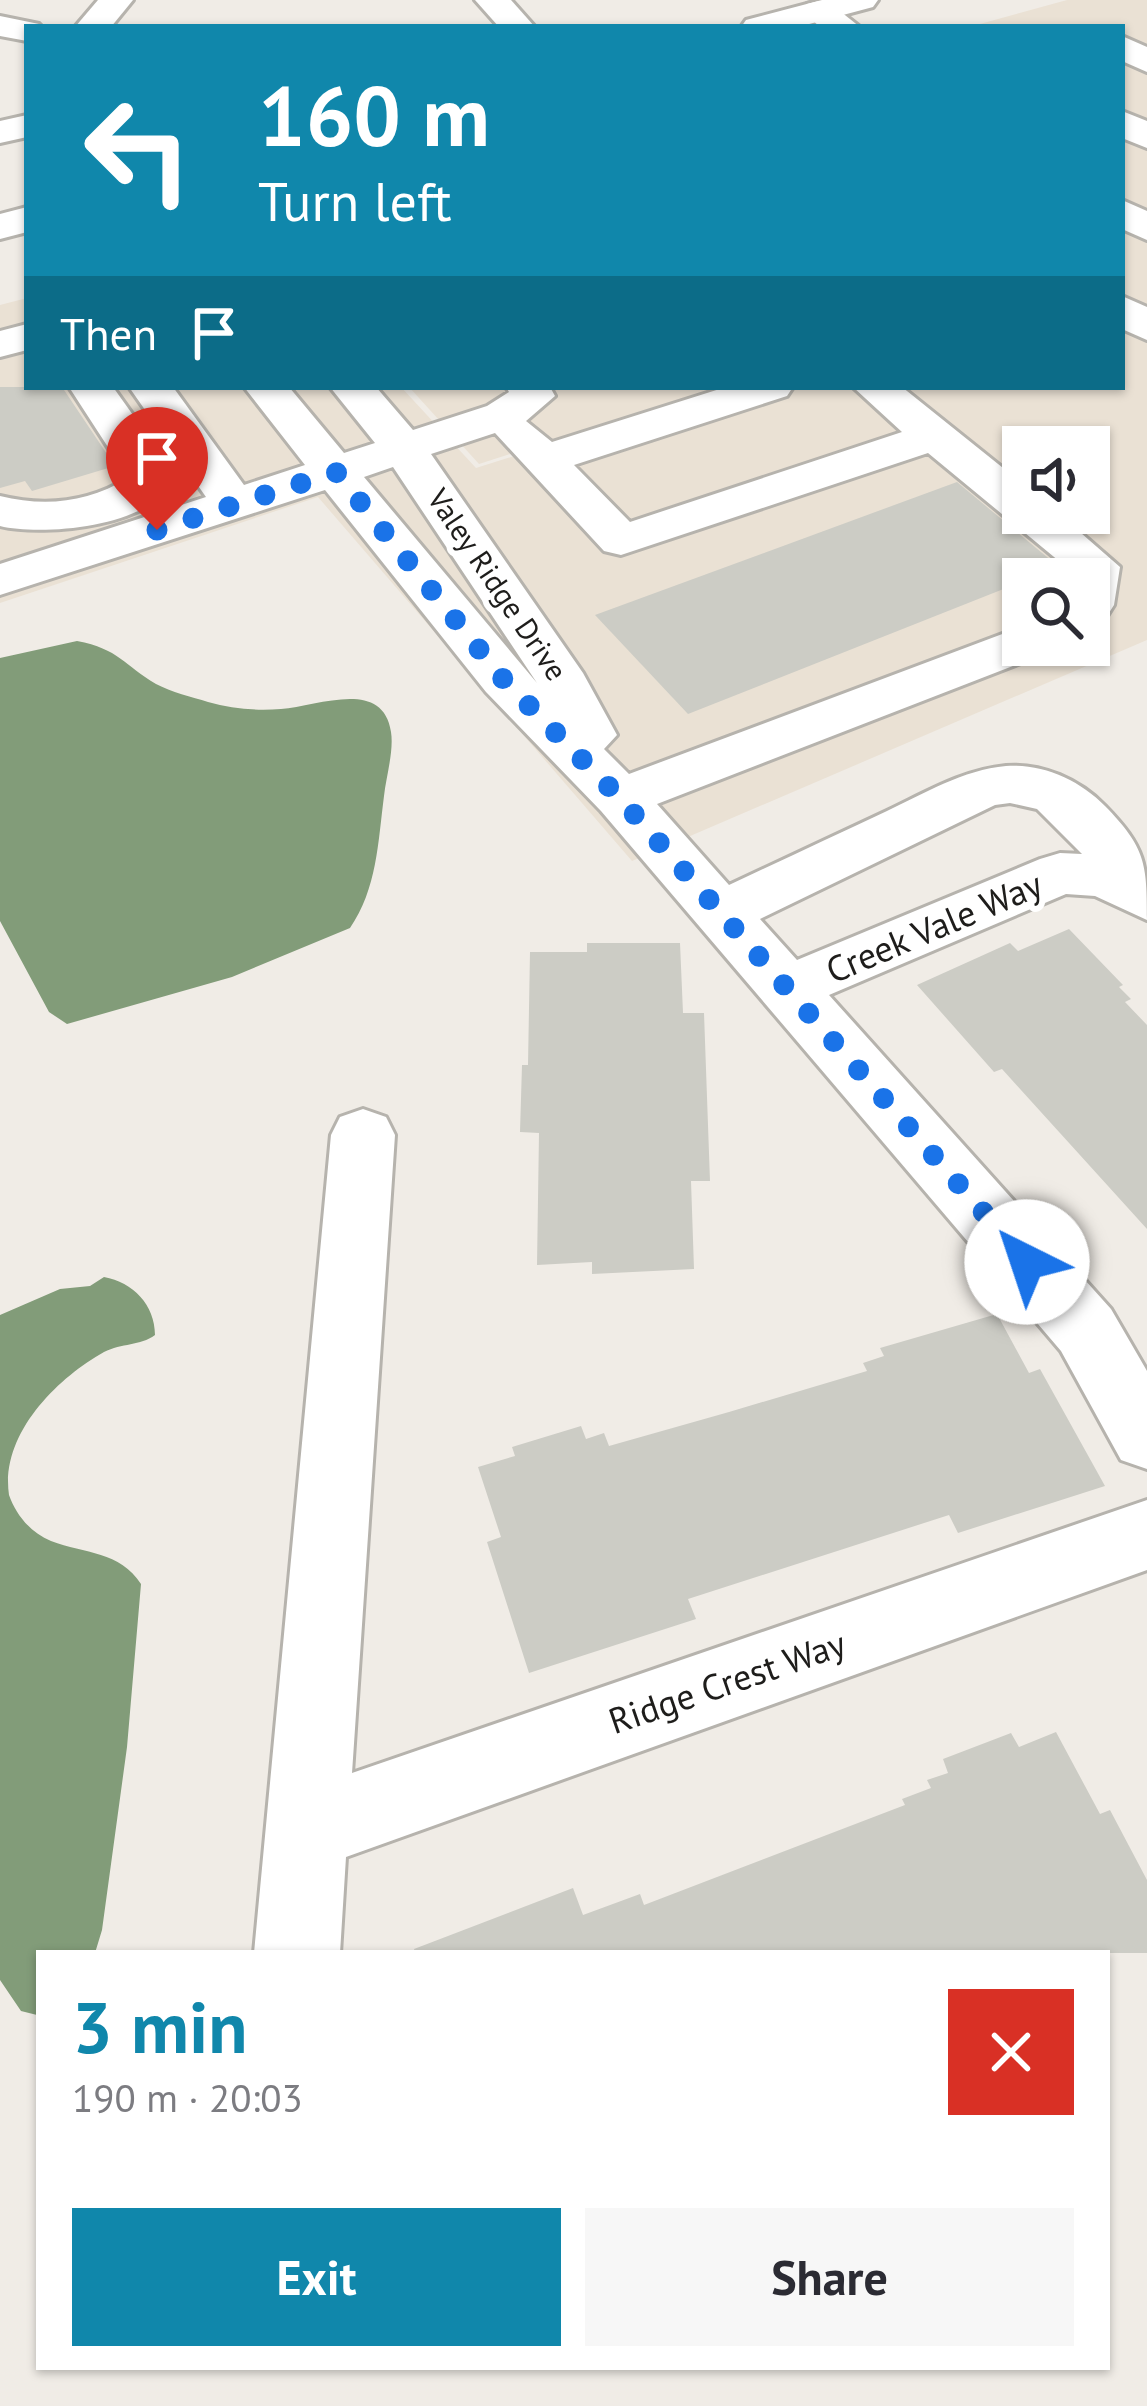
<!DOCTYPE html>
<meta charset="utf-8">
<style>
body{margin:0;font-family:"PT Sans",sans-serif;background:#f7f7f7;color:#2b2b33;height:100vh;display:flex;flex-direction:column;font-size:45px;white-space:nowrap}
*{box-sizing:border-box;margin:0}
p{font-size:39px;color:#7c7c81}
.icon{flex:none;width:66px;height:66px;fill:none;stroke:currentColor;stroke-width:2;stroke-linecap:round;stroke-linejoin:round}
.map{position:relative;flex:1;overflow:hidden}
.details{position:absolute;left:36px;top:1950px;width:1074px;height:420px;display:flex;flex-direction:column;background:#fff;border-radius:0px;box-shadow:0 3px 9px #0004}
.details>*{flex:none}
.banner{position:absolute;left:24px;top:24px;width:1101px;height:366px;border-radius:0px;box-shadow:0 3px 9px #0004;background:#1087ab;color:#fff;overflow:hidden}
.fabs{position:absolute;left:1002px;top:426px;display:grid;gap:24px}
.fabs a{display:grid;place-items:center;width:108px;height:108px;border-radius:0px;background:#fff;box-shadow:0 3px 9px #0004;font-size:60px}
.pin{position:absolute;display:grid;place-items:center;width:102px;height:102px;color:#fff;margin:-123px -51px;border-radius:50% 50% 50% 0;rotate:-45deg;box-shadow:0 0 12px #0007}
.pin .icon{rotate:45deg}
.me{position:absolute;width:132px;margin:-66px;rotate:319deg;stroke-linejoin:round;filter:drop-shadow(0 0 9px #0008)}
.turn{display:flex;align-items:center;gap:42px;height:252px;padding:0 36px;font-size:54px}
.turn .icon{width:156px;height:156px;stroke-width:2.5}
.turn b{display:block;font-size:84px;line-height:102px}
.then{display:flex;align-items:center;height:114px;padding:0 36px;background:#0003;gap:24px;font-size:45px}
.round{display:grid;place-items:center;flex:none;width:126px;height:126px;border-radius:0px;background:#f7f7f7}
.overview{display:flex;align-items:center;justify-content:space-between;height:204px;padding:0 36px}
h1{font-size:72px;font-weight:700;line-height:90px;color:#1087ab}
.primary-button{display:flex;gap:24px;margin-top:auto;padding:24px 36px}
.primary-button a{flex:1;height:138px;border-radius:0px;background:#1087ab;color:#fff;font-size:48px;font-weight:700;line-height:138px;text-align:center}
.primary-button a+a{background:#f7f7f7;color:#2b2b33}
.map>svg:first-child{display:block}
.built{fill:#eae1d4;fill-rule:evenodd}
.water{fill:#829c79}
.building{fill:#ccccc5}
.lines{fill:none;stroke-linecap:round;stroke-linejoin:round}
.minor-casing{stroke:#b6b3ad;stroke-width:6}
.major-casing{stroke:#b6b3ad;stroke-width:6}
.minor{fill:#fff;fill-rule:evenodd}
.major{fill:#fff;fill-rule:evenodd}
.route{stroke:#1a73e8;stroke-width:21;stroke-dasharray:0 37.8}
.labels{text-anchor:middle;stroke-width:12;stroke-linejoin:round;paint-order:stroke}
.far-street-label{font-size:30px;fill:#1e1d1b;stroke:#fff}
.street-label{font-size:36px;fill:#1e1d1b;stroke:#fff}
</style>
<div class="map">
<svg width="1147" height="2406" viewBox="0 0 1147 2406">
<rect width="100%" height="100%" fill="#f0ece6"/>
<g class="built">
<path d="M1067 0H1147V640L632 861 318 497 0 603V305L27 298V387H401L476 468 735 387H1122V27H969ZM1023 447H1089V513H1023ZM1023 579H1089V645H1023Z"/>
<path d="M409 387H719L479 464Z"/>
</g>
<g class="water">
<path d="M77 641C119 649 124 665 156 684 171 692 192 697 208 702 232 709 257 711 281 709 316 707 383 677 391 732 394 751 386 777 384 796 378 842 377 889 350 928L232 977 67 1024 49 1012 0 921V658Z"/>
<path d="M104 1277C133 1282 155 1305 155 1335 140 1346 122 1343 104 1352 56 1379 0 1435 9 1495 16 1515 31 1533 51 1541 85 1554 120 1551 141 1584L127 1747 102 1930 95 1953H39L37 2015 21 2011 0 1980V1315L60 1289 90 1286Z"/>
</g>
<g class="building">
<path d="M0 387H62L115 466 32 491 25 481 0 488Z"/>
<path d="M957 482 1059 567 688 714 595 615Z"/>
<path d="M1069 929 1123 985 1119 987 1131 999 1125 1002 1147 1025V1229L1002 1069 994 1072 917 985 1010 943 1018 951Z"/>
<path d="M587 943H680L683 1013H704L710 1181H691L694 1269 592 1274V1262L537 1265 539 1133 520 1132 522 1065H528L530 952H587Z"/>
<path d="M997 1314 1029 1373 1040 1369 1105 1486 958 1533 949 1515 688 1599 696 1619 529 1673 487 1542 501 1537 478 1467 515 1456 512 1447 581 1426 586 1439 604 1433 609 1446 729 1412 867 1371 863 1363 884 1356 880 1348Z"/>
<path d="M1056 1732 1100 1814 1110 1810 1147 1880V1953H415L414 1949 573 1888 583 1915 640 1894 644 1905 905 1805 902 1799 931 1788 927 1780 948 1773 943 1759 1011 1733 1019 1747Z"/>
</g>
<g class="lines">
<g class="minor-casing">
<g id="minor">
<path d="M98 0H133L111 27H75Z"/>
<path d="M475 0H511L535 27H499Z"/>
<path d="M819 1 831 4 860 27H820L802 11 807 4Z"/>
<path d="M0 16 39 24 42 27H27V41L0 36Z"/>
<path d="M1122 36 1147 47V72L1122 61Z"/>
<path d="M1122 111 1147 121V148L1122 138Z"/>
<path d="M27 115V137L0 143V121Z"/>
<path d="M1122 200 1147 211V240L1122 229Z"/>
<path d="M1122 296 1147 307V340L1122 329Z"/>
<path d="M27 324V350L0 357V331Z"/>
<path d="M69 387H113L175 474C162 526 44 537 0 526V496C45 507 87 503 128 478Z"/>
<path d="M129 387H173L244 485 305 465 244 387H289L344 453 375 443 330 387H376L413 430 487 406 509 392 506 387H550L555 396 526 421 552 442 726 387H793L787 396 574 465 630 522 902 432 853 387H902L1023 484V513H1058L1120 567 1114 605 1107 616 1089 620V579H1069L1071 571 928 453 621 555 604 551 495 433 431 454 583 673 617 735 604 749 629 774 1005 633 1023 628V645H1048L1041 655 657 804 729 885C782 860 834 836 887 811 925 793 963 770 1006 766 1042 763 1080 780 1105 806 1146 848 1147 864 1147 920L1095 896 1066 894 829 995 1111 1309 1147 1371V1469L1121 1460 1061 1351 601 811 486 692 325 490 0 595V564L206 497ZM393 467 537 683 364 477ZM1010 803 1037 809 1082 854 1060 853 1040 859 797 960 760 919 995 805Z"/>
<path d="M363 1109 386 1117 395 1135 352 1773 1147 1500V1570L346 1857 340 1953H254L331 1135 340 1117Z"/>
</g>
</g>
<g class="major-casing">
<g id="major">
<path d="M822 0H878L873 7 798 27H741L746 20Z"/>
<path d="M27 207V232L0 239V214Z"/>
</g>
</g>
<use href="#minor" class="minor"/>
<use href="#major" class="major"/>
</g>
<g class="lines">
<path class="route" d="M157 530 336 472 504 680 620 798 1027 1262"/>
</g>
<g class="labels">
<g class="far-street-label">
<text transform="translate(497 585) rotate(56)" y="10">Valey Ridge Drive</text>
</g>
<g class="street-label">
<text transform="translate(934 927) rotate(-23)" y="13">Creek Vale Way</text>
<text transform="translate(727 1682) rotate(-19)" y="13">Ridge Crest Way</text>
</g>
</g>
</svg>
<div class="fabs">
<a><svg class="icon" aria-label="sound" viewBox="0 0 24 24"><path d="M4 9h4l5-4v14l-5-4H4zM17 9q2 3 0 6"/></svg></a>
<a><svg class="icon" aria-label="search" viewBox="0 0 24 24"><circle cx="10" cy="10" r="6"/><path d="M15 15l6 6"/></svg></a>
</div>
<div class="pin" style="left:157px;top:530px;background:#d93025"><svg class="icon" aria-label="arrive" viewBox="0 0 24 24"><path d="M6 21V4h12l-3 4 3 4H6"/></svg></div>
<svg class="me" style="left:1027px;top:1262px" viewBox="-20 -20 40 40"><circle r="19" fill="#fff"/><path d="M0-13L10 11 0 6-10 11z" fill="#1a73e8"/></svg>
<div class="banner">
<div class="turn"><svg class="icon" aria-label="left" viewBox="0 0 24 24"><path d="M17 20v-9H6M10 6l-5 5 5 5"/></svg><div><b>160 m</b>Turn left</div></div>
<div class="then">Then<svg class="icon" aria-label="arrive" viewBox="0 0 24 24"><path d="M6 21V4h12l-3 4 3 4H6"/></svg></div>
</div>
<section class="details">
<div class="overview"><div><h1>3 min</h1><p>190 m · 20:03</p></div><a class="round" style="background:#d93025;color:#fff"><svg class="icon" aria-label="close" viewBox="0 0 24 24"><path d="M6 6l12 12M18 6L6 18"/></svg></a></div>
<div class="primary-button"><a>Exit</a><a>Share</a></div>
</section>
</div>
